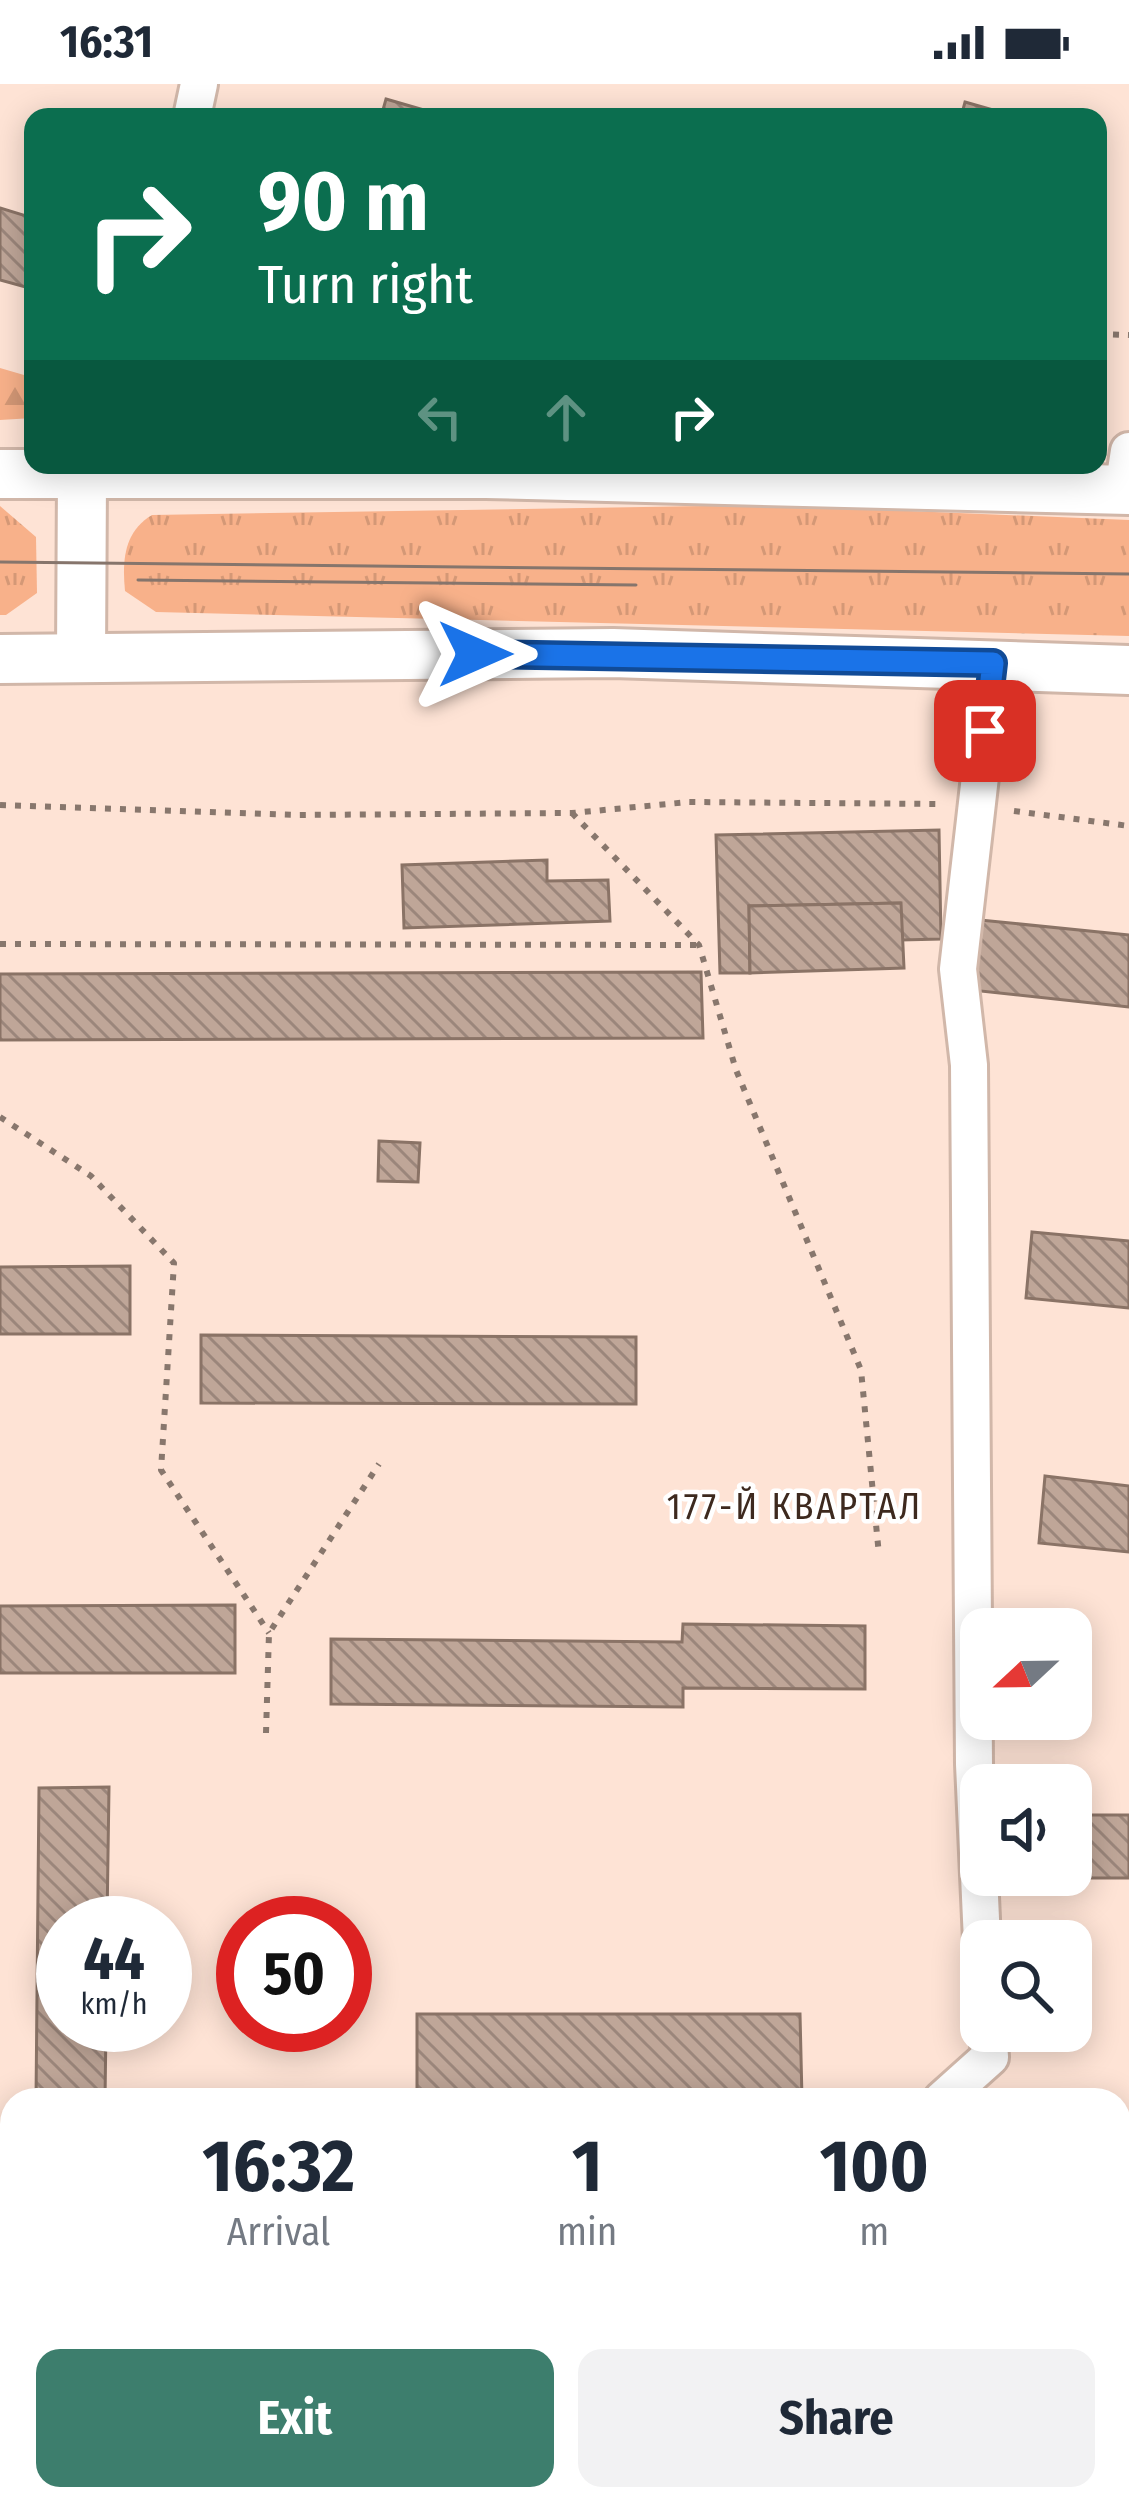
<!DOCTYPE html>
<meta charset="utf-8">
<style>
body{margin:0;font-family:"Fira Sans Condensed",sans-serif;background:#f2f2f3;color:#1f2937;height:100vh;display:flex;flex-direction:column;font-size:45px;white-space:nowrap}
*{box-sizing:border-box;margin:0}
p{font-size:39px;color:#747a83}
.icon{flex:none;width:66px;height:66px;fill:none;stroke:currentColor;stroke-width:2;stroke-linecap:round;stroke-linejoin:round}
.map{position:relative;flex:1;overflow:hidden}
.side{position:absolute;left:0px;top:2004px;width:1131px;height:423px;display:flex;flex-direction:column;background:#fff;border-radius:36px 36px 0 0;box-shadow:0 6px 30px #0003}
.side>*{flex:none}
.hud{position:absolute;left:24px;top:24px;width:1083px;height:366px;border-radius:24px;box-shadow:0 6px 30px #0003;background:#0b6e4f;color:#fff;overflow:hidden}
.needle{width:78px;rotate:248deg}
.tools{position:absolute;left:960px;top:1524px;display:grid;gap:24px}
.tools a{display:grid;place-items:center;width:132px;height:132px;border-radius:24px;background:#fff;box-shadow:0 6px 30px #0003;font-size:60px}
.speed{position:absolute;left:36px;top:1812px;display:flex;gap:24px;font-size:60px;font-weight:700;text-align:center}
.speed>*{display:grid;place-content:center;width:156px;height:156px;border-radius:50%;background:#fff;box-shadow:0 6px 30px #0003;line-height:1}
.speed small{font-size:30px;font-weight:400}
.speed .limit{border:18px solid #d22;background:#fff;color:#111}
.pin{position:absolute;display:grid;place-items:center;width:102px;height:102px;color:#fff;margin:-51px;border-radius:24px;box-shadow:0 6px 18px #0006}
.me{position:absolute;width:132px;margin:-66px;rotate:90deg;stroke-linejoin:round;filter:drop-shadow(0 0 9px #0008)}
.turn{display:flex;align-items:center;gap:42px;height:252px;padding:0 36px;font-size:54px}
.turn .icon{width:156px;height:156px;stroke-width:2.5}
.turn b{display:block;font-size:84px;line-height:102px}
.lanes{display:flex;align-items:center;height:114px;padding:0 36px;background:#0003;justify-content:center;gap:60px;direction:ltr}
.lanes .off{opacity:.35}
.eta{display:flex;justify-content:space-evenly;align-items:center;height:204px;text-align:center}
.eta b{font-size:72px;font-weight:700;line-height:84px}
.button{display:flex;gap:24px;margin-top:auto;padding:24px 36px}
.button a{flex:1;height:138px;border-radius:24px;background:#3d7e6d;color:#fff;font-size:48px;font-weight:700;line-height:138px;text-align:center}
.button a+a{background:#f2f2f3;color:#1f2937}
.status{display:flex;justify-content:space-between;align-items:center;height:84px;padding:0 60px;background:#fff;direction:ltr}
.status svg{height:33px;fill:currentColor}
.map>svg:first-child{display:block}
.grass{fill:url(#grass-tufts)}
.forest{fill:url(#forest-firs)}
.building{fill:url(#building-back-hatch);stroke:#8a7366;stroke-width:3}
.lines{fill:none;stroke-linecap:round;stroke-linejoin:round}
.street-casing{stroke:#d1b7a9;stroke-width:42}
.secondary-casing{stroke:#d1b7a9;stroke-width:54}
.path{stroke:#88776d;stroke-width:6;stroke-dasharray:6 9;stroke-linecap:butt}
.street{stroke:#fff;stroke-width:36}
.secondary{stroke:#fff;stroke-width:48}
.tram{stroke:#86756c;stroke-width:3}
.route-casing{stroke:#114b97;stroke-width:30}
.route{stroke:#1a73e8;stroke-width:21}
.labels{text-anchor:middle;stroke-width:9;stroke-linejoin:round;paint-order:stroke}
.neighbourhood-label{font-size:36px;letter-spacing:3px;fill:#3d291e;stroke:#fff}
</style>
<div class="status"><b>16:31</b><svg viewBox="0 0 49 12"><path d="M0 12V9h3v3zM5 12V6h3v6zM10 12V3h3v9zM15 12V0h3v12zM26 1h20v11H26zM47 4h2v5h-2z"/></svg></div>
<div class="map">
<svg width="1129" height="2425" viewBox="0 0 1129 2425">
<defs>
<pattern id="grass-tufts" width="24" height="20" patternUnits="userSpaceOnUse" patternTransform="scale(3)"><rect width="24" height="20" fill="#f8b18a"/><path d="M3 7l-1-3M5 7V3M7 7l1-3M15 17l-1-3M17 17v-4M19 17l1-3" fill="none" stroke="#d49876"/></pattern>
<pattern id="forest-firs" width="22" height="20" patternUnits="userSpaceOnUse" patternTransform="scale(3)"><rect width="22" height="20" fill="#f8b18a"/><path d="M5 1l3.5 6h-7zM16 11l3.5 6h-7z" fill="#d49876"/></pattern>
<pattern id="building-back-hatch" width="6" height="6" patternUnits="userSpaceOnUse" patternTransform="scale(3)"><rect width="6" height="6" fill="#bfa698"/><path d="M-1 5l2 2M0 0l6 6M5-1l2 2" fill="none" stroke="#9b867b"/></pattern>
</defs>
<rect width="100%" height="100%" fill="#fee3d5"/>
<g class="grass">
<path d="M765 421 1129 436V552L156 528 125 507C122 476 124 448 152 431Z"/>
<path d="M0 422 36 453 37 509 6 531H0Z"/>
</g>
<path class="forest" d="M0 284 24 291 33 287V334L0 336Z"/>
<g class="building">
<path d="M386 15 448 33H381Z"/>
<path d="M965 18 1018 33H961Z"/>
<path d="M0 124 33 134V205L0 196Z"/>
<path d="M939 746 941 855 901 856 900 819 749 822 750 889H720L716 751Z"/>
<path d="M547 776V797L608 796 610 837 404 844 402 781Z"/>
<path d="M901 819 904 884 750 889 749 822Z"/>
<path d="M980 836 1129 851V923L971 906Z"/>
<path d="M701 888 703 954 0 956V890Z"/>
<path d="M379 1057 420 1059 418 1098 378 1097Z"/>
<path d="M1032 1148 1129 1157V1224L1026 1214Z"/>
<path d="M130 1182V1250H0V1183Z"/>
<path d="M201 1251 636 1253V1320L201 1319Z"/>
<path d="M1045 1392 1129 1402V1468L1039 1459Z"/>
<path d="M235 1521V1589H0V1522Z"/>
<path d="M683 1540 865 1542V1605L683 1604V1623L331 1620V1555L682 1558Z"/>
<path d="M109 1703 107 1839H63V1941H106L105 2016H36L39 1704Z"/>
<path d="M1071 1731H1129V1794H1035L1071 1791Z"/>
<path d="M417 1930H800L802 2015H417Z"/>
<rect x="1119" y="2094" width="10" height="40"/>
<rect x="0" y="2291" width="12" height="75"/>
</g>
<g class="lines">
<g class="street-casing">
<g id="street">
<path d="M192 33 199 0"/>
<path d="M1123 406 1129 367"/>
<path d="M982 1857 974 1680 969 981 958 885 993 579"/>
<path d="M942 2016 990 1973 988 1947"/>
<path d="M858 2415V2425"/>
</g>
</g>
<g class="secondary-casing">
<g id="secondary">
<path d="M0 390H486L1129 406"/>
<path d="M81 574 82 392"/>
<path d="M0 575 613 569 1129 586"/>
</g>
</g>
<g class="path">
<path d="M1098 250 1129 251"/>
<path d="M0 721 296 731 572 729 689 718 941 720"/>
<path d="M1014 727 1129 742"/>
<path d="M572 729 699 861 736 986 861 1286 879 1471"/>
<path d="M0 860 699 861"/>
<path d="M0 1033 91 1092 174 1179 161 1386 269 1549"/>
<path d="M266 1649 269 1549 379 1380"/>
</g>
<use href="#street" class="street"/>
<use href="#secondary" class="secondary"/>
<g class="tram">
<path d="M0 478 1129 490"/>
<path d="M138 496 636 501"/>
</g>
</g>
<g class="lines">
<g class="route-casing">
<path id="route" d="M475 570 993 579 985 647"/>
</g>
<use href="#route" class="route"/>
</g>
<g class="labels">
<g class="neighbourhood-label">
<text x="795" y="1435">177-Й КВАРТАЛ</text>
</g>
</g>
</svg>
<div class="tools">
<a><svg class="needle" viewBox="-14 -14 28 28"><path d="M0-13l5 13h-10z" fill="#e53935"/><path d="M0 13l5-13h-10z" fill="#747a83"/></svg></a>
<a><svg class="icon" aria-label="sound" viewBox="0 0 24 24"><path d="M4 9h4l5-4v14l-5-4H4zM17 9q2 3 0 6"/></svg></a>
<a><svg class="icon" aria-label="search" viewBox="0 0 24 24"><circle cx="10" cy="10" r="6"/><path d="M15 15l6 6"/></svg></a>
</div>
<div class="speed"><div>44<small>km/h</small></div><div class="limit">50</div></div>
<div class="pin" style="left:985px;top:647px;background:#d93025"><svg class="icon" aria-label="arrive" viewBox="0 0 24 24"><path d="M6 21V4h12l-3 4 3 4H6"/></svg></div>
<svg class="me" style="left:475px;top:570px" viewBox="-20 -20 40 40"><path d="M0-17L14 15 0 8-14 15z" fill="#1a73e8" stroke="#fff" stroke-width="4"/></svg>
<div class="hud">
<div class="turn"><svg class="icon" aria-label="right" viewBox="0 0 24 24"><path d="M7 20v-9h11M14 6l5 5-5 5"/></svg><div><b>90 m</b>Turn right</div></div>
<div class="lanes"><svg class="icon off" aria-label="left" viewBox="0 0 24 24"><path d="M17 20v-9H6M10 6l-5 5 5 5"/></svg><svg class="icon off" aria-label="ahead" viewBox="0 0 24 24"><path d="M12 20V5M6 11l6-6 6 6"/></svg><svg class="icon" aria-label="right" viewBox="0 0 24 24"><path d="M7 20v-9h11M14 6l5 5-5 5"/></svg></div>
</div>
<section class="side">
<div class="eta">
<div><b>16:32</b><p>Arrival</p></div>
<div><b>1</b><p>min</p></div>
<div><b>100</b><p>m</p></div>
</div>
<div class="button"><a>Exit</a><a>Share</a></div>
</section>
</div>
